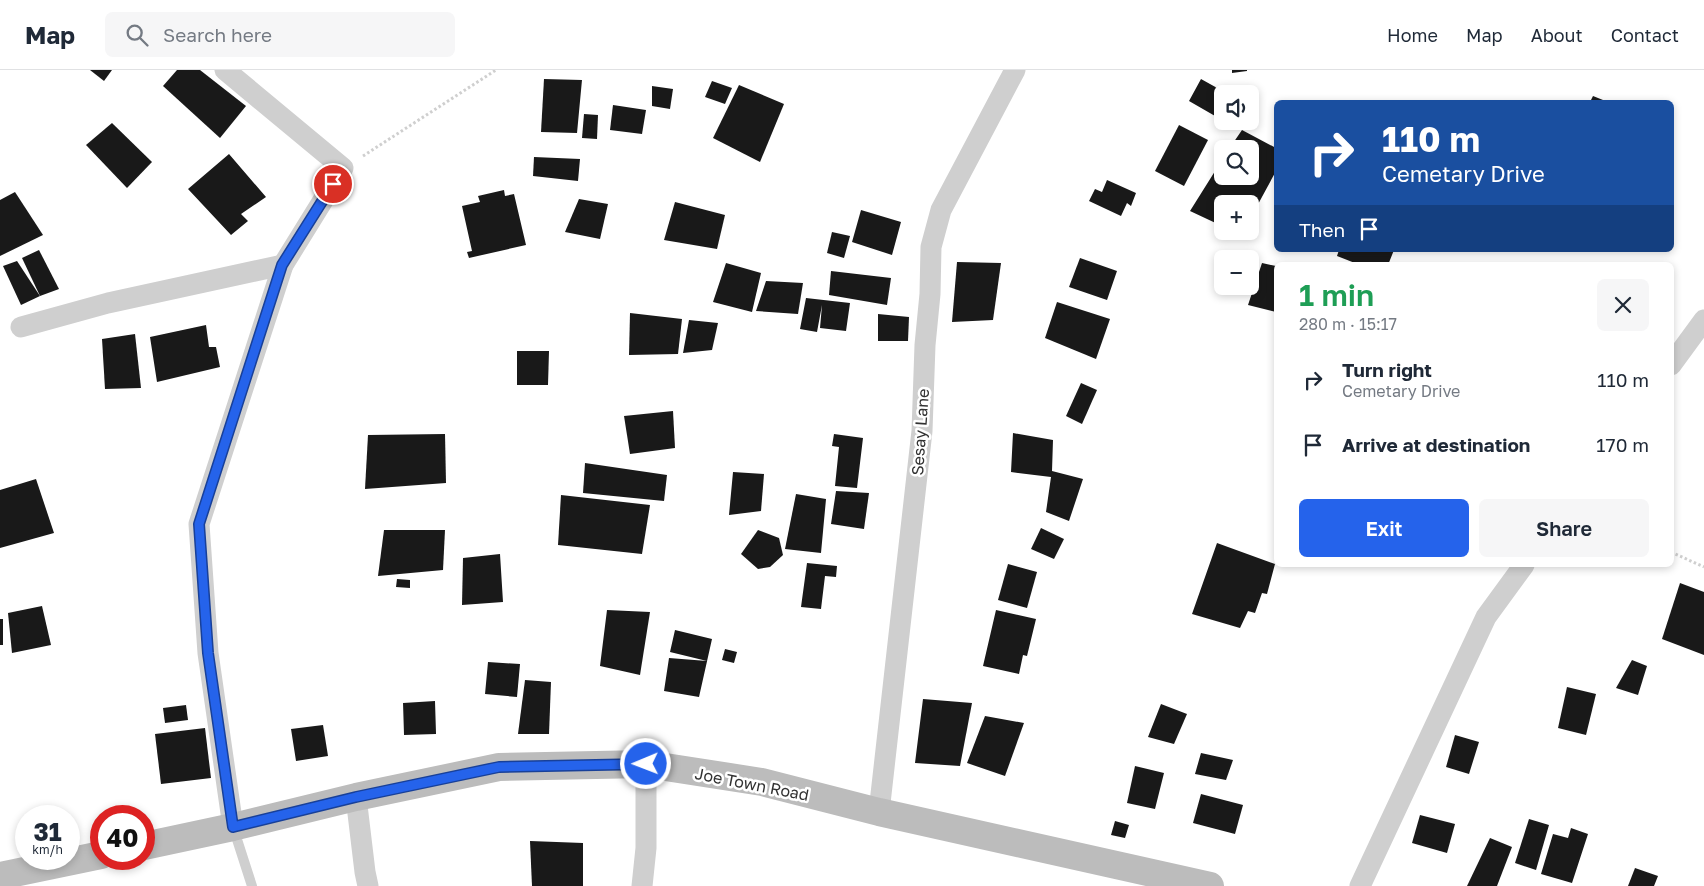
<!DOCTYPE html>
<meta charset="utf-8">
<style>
body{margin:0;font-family:"Golos Text",sans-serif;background:#f6f6f7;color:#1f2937;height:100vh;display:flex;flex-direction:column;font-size:19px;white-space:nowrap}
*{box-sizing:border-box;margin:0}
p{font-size:16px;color:#747a83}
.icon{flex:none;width:28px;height:28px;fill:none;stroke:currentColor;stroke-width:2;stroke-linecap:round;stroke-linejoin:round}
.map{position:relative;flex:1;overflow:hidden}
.sheet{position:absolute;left:1274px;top:192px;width:400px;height:305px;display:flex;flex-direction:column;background:#fff;border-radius:8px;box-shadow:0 2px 8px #0003}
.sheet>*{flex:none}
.hud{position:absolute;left:1274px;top:30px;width:400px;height:152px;border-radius:8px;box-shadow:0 2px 8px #0003;background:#1a4fa0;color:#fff;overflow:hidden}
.controls{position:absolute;left:1214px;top:15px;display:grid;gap:10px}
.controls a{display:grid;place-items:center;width:45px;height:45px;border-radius:8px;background:#fff;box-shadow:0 2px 8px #0003;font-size:25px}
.speed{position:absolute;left:15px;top:735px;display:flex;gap:10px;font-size:25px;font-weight:700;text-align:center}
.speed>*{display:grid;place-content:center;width:65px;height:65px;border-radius:50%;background:#fff;box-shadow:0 2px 8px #0003;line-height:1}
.speed small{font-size:12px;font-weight:400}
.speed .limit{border:8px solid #d22;background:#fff;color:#111}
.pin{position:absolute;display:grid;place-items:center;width:42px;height:42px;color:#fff;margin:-21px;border:2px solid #fff;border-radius:50%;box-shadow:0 1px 5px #0007}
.me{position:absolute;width:55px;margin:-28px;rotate:269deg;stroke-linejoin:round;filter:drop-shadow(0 0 4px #0008)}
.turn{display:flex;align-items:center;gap:18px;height:105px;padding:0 25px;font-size:22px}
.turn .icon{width:65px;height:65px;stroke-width:2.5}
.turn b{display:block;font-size:35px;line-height:42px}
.then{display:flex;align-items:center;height:48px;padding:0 25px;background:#0003;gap:10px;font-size:19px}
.round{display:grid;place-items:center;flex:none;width:52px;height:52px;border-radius:8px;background:#f6f6f7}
.summary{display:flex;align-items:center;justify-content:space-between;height:85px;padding:0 25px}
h1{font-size:30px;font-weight:600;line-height:38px;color:#1e9e55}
.cta{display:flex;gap:10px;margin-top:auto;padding:10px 25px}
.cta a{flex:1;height:58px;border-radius:8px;background:#2563eb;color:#fff;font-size:20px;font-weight:600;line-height:58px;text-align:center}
.cta a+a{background:#f6f6f7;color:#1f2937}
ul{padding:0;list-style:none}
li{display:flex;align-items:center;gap:15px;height:65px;padding:0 25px}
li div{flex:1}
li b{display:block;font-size:19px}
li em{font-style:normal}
header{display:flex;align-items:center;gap:30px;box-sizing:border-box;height:70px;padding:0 25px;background:#fff;border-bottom:1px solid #e0e1e3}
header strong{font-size:24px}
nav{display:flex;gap:28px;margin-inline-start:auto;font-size:18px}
.search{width:350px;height:45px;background:#f6f6f7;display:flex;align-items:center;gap:12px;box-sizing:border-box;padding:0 18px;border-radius:8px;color:#747a83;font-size:19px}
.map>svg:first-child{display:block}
.building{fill:#191919}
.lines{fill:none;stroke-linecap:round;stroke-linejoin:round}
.path{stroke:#cfcfcf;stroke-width:3;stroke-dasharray:2.5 2.5;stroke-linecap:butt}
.lane{stroke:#cfcfcf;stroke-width:10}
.street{stroke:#cfcfcf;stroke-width:21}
.secondary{stroke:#bcbcbc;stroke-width:28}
.route-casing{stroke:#184099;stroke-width:12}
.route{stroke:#2563eb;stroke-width:9}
.labels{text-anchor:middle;stroke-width:5;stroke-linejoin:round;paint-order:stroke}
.street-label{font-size:16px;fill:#323232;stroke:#fff}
</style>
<header>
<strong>Map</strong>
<div class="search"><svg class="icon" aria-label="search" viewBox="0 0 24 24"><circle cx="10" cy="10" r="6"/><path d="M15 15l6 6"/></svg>Search here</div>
<nav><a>Home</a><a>Map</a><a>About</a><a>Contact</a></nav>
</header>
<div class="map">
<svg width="1704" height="816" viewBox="0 0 1704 816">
<rect width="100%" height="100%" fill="#fff"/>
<g class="building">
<path d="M90 0H112L104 11Z"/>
<path d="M177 0H200L246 36 220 68 163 16Z"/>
<path d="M1232 0H1247V1L1232 3Z"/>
<path d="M544 9 582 10 577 63 541 62Z"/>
<path d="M1201 9 1228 24H1222V50L1189 31Z"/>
<path d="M712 11 732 18 725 34 705 27Z"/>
<path d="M739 15 784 34 760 92 713 68Z"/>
<path d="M652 16 673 19 670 39 652 36Z"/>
<path d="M1593 26 1608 32H1590Z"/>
<path d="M613 35 646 40 642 64 610 60Z"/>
<path d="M584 44 598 45 597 69 582 68Z"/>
<path d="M112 53 152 92 127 118 86 75Z"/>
<path d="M1179 55 1208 70 1184 116 1155 101Z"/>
<path d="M1242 60 1276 78V101L1250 149V134H1222V156L1190 141 1222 90V106H1250V79H1229Z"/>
<path d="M229 84 266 127 241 144 248 151 231 165 188 119Z"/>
<path d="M534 87 580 89 578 111 533 106Z"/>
<path d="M1107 110 1136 123 1131 136 1127 133 1121 146 1089 131 1095 119 1102 122Z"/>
<path d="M504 120 505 126 514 124 526 175 469 188 467 182 472 181 462 136 480 132 478 126Z"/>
<path d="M15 122 43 165 0 186V130Z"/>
<path d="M579 129 608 134 600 169 565 162Z"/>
<path d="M675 132 725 145 717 179 664 170Z"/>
<path d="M861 140 901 152 892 185 852 172Z"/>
<path d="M1232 161H1243L1241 166Z"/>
<path d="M832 162 850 166 844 188 827 183Z"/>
<path d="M39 180 59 219 40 226 22 188Z"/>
<path d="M1339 180H1394L1388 195H1360L1337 186Z"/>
<path d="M1080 188 1117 201 1107 230 1069 217Z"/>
<path d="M17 191 40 226 21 235 3 196Z"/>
<path d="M957 192 1001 193 993 250 952 252Z"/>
<path d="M726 193 761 203 752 242 713 232Z"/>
<path d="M1262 193 1276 196V242L1248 235Z"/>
<path d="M831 201 891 208 887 235 829 225Z"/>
<path d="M766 211 803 213 798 244 756 241Z"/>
<path d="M806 228 850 233 846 261 820 258 822 235 817 262 800 259Z"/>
<path d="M1057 232 1110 249 1096 289 1045 268Z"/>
<path d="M630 243 682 249 678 284 629 285Z"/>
<path d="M878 244 909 247 908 271H878Z"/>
<path d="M689 250 718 253 712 280 683 283Z"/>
<path d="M206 255 209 277H216L220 297 157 312 150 267Z"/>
<path d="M135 264 141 318 105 319 102 269Z"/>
<path d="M517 281H549L548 315H517Z"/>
<path d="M1081 313 1097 320 1082 354 1066 346Z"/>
<path d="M673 341 675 378 630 384 624 346Z"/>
<path d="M1013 363 1053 370 1052 401 1083 409 1069 451 1046 442 1051 407 1011 402Z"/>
<path d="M445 364 446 413 365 419 368 365Z"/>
<path d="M834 364 863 368 857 418 835 416 839 377 832 376Z"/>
<path d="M585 393 667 405 664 431 583 423Z"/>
<path d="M733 402 764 404 761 441 729 445Z"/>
<path d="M36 409 54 463 0 478V420Z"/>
<path d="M836 421 869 423 864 459 831 454Z"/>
<path d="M796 424 826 429 821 483 785 479Z"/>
<path d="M561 425 650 435 642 484 558 475Z"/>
<path d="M1041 458 1064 469 1054 489 1031 479Z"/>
<path d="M384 460H445L443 500 378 506Z"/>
<path d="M758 460 779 468 783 485 770 497 758 499 741 484Z"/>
<path d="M1217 473 1275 494 1267 524 1262 523 1255 543 1248 541 1240 558 1192 544Z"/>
<path d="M500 484 503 532 462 535 463 488Z"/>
<path d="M807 493 837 496 836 507 825 506 821 539 801 537Z"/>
<path d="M1008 494 1037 502 1027 538 998 530Z"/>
<path d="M397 509 410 510V518L396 517Z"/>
<path d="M1680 513 1704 522V585L1662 569Z"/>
<path d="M42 536 51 575 12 583 8 543Z"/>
<path d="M607 540 650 542 640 605 600 596Z"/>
<path d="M996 540 1036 549 1027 586 1023 585 1019 604 983 596Z"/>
<rect x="0" y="549" width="3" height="26"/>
<path d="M675 560 712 569 699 627 664 621 669 588 707 591 670 582Z"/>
<path d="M725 579 737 582 734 593 722 590Z"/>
<path d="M1632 590 1647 596 1638 625 1616 618Z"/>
<path d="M488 592 520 594 517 627 485 624Z"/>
<path d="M525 610 551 612 549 664H518Z"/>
<path d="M1567 617 1596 624 1586 665 1558 658Z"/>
<path d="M923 629 972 633 960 696 915 693Z"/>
<path d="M435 631 436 664 404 665 403 633Z"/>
<path d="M1161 634 1187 644 1174 674 1148 667Z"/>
<path d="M186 635 188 650 165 653 163 638Z"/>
<path d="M985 646 1024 653 1005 706 967 693Z"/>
<path d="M323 655 328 686 296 691 291 659Z"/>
<path d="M205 658 211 708 161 714 155 664Z"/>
<path d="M1455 665 1479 672 1469 704 1446 697Z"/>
<path d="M1201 683 1233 690 1226 710 1195 704Z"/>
<path d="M1135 696 1164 703 1155 739 1127 733Z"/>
<path d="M1201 724 1243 735 1235 764 1193 753Z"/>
<path d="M1420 745 1455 754 1447 783 1412 773Z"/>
<path d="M1529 749 1549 755 1536 800 1515 793Z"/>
<path d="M1115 751 1129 755 1125 768 1111 765Z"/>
<path d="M1571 758 1588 764 1572 813 1541 804 1553 764 1568 768Z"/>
<path d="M1490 768 1512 777 1497 816H1467Z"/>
<path d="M530 771 583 773V816H532Z"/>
<path d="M1635 798 1658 806 1654 816H1628Z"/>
</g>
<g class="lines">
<g class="path">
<path d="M363 86 496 0"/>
<path d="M1671 482 1704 497"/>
</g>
<path class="lane" d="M233 757 252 816"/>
<g class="street">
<path d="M225 0 343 98 283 195 199 454 208 583 233 757"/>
<path d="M21 257 108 233 283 195"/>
<path d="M1671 295 1704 250"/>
<path d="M356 727 365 802 368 816"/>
<path d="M879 742 922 361 925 275 930 224 931 177 941 140 1015 0"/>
<path d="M642 816 646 778V694"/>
<path d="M1360 816 1486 547 1524 495"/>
</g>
<g class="secondary">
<path d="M144 776 233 757 356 727 499 697 646 694 762 712 879 742 1210 816"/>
<path d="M0 806 101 785"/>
</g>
</g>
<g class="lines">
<g class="route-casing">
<path id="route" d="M333 114 282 195 199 454 208 583 233 757 356 727 499 697 646 694"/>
</g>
<use href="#route" class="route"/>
</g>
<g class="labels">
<g class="street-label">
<text transform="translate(920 362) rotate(-86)" y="6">Sesay Lane</text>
<text transform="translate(752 714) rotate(11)" y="6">Joe Town Road</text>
</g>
</g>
</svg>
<div class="controls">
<a><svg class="icon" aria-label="sound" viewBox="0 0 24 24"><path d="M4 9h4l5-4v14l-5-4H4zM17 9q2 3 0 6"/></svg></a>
<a><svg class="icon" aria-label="search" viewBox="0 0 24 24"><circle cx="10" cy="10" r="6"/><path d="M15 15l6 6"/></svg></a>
<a>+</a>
<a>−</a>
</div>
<div class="speed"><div>31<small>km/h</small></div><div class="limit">40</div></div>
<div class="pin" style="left:333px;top:114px;background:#d93025"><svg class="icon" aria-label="arrive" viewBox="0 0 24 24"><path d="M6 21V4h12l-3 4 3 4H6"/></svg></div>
<svg class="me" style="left:646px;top:694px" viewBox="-20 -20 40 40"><circle r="17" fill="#2563eb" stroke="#fff" stroke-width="3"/><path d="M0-11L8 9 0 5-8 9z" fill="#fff"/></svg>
<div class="hud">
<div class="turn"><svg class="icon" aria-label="right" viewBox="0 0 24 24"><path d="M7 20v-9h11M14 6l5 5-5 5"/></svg><div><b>110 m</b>Cemetary Drive</div></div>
<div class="then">Then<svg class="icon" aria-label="arrive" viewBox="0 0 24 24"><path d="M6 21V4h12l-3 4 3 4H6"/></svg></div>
</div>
<section class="sheet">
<div class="summary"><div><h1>1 min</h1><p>280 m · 15:17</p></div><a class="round"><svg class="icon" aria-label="close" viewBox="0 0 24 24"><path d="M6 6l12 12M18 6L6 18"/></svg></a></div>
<ul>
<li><svg class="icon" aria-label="right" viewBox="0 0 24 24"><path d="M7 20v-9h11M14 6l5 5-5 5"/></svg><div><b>Turn right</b><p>Cemetary Drive</p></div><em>110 m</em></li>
<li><svg class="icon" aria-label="arrive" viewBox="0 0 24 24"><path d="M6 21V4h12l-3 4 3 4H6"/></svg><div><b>Arrive at destination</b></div><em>170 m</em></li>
</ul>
<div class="cta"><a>Exit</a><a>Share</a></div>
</section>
</div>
